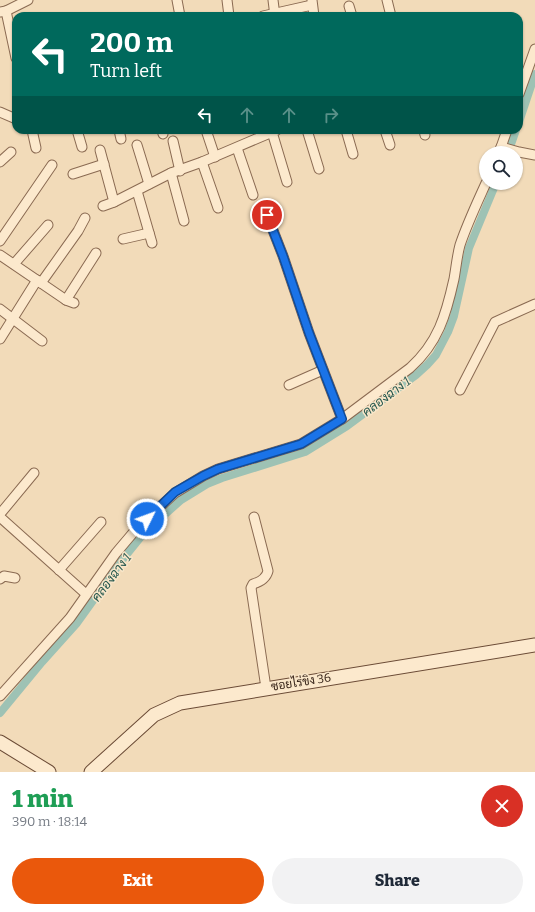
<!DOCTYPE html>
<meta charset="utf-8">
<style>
body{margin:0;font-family:Bitter,Sarabun,serif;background:#f2f2f3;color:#1f2937;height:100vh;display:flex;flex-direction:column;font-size:15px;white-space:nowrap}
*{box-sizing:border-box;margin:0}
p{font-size:13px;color:#747a83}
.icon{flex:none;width:22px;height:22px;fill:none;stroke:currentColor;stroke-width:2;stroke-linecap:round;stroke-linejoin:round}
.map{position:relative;height:772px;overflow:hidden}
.sheet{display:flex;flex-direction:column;background:#fff;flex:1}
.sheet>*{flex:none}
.guide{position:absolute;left:12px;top:12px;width:511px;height:122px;border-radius:12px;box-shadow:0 1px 3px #0004;background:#00695c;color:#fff;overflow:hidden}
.buttons{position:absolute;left:479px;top:146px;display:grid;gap:8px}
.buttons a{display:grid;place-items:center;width:44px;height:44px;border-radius:50%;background:#fff;box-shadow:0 1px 3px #0004;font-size:20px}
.pin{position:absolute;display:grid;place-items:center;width:34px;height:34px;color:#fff;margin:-17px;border:2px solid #fff;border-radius:50%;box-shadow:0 1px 4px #0007}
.me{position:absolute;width:44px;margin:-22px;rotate:48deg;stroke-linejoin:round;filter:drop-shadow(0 0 3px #0008)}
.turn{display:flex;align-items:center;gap:14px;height:84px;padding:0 12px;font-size:18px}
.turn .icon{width:52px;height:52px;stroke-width:2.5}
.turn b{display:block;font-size:28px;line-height:34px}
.lanes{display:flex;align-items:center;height:38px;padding:0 12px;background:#0003;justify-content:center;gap:20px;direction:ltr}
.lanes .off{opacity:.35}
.round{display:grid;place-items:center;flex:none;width:42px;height:42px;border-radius:21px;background:#f2f2f3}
.overview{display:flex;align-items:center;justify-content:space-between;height:68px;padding:0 12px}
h1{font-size:24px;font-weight:800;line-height:30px;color:#1e9e55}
.action{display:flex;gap:8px;margin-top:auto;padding:8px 12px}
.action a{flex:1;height:46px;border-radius:24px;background:#ea580c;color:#fff;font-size:16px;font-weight:800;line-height:46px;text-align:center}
.action a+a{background:#f2f2f3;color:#1f2937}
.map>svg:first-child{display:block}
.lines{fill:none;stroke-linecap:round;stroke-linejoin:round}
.canal{stroke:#9ec2b4;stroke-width:8}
.street-casing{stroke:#8a6a52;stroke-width:11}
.secondary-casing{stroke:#6b4b36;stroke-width:15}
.street{stroke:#fce9cd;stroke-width:9}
.secondary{stroke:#fce9cd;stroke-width:13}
.route-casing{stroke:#114b97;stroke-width:10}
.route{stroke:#1a73e8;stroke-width:7}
.labels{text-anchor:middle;stroke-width:3;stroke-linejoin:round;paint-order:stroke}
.street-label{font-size:12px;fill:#372419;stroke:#f9e6c9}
.water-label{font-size:13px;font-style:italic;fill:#275950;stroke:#f9e6c9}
</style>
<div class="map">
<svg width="535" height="772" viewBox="0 0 535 772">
<rect width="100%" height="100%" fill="#f2dbb9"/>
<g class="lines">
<g class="canal">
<path d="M519 122 535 74"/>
<path d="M508 153 516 130"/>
<path d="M0 713 42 662 77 623 123 559 144 533 181 500 207 484 222 478 305 452 347 426 416 375 427 365 436 355 448 332 454 316 469 248 496 183"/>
</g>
<g class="street-casing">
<g id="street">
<path d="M177 0 180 16"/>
<path d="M227 0 229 16"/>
<path d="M273 0 275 16"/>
<path d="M312 0 314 16"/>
<path d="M387 0 391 16"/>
<path d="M349 6 352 16"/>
<path d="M6 11 16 58"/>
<path d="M0 12 6 11 28 0"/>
<path d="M263 16 312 5"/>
<path d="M519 94 535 49"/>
<path d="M0 112 16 119"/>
<path d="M32 130 36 148"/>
<path d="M77 130 82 147"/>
<path d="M119 130 121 139"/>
<path d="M162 130 163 134"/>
<path d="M206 130 215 157"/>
<path d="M307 130 319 169"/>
<path d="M346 130 353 154"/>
<path d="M385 130 390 145"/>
<path d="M424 130 425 135"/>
<path d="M272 132 287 182"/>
<path d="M173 141 180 171"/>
<path d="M137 145 149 184"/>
<path d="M501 147 519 152 535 155"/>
<path d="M237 148 253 195"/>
<path d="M100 150 114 202"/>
<path d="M499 153 507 130"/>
<path d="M0 162 11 152"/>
<path d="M202 162 218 208"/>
<path d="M171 173 184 221"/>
<path d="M73 174 104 164"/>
<path d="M137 191 152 243"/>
<path d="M103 206 114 202 171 173 202 162 277 130"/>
<path d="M267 215 283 256 309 333 342 419"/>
<path d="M123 239 149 233"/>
<path d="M0 241 52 165"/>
<path d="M0 255 66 300 74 303"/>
<path d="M14 264 48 225"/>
<path d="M41 283 78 231 85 218"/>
<path d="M66 300 96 253"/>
<path d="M0 309 42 341"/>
<path d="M0 339 37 280"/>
<path d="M289 385 323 370"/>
<path d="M460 390 495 322 535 304"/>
<path d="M0 514 34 473"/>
<path d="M0 517 86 594"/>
<path d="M254 517 268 571C266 579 260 582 253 584L251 588 266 688"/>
<path d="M59 570 101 522"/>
<path d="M0 579 4 576 15 578"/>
<path d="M0 696 70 618 116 553 138 527 175 493 203 476 218 469 301 444 342 419 410 368C438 343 446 315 454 279 456 268 457 256 460 245 467 224 477 203 486 183"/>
</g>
</g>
<g class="secondary-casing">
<g id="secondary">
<path d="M0 742 49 772"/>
<path d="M91 772 154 715 180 703 535 645"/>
</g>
</g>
<use href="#street" class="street"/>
<use href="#secondary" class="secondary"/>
</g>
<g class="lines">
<g class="route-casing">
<path id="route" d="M147 519 175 492 203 476 218 469 301 444 342 419 309 333 283 256 267 215"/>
</g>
<use href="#route" class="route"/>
</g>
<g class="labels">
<g class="street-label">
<text transform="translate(301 682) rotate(-9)" y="4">ซอยไร่ขิง 36</text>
</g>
<g class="water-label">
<text transform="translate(386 396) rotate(-37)" y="5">คลองฉาง 1</text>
<text transform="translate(111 577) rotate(-53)" y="5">คลองฉาง 1</text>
</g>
</g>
</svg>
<div class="buttons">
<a><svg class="icon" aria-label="search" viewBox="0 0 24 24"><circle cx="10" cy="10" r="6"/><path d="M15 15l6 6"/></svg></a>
</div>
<div class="pin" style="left:267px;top:215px;background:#d93025"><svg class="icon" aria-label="arrive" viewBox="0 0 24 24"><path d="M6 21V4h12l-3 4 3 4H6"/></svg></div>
<svg class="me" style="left:147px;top:519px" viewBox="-20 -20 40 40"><circle r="17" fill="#1a73e8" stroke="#fff" stroke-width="3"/><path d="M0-11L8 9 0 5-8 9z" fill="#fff"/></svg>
<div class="guide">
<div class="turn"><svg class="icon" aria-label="left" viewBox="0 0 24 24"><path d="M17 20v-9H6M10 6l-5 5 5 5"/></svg><div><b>200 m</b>Turn left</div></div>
<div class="lanes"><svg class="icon" aria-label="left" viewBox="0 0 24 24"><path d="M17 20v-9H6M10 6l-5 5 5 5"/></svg><svg class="icon off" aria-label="ahead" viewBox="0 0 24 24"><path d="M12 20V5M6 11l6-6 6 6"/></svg><svg class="icon off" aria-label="ahead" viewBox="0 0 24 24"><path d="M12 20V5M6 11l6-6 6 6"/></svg><svg class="icon off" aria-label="right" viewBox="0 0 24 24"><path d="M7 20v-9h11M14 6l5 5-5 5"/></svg></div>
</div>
</div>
<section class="sheet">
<div class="overview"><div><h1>1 min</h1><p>390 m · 18:14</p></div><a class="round" style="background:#d93025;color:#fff"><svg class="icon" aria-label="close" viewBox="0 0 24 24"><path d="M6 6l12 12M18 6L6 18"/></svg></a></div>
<div class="action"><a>Exit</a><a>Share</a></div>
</section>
